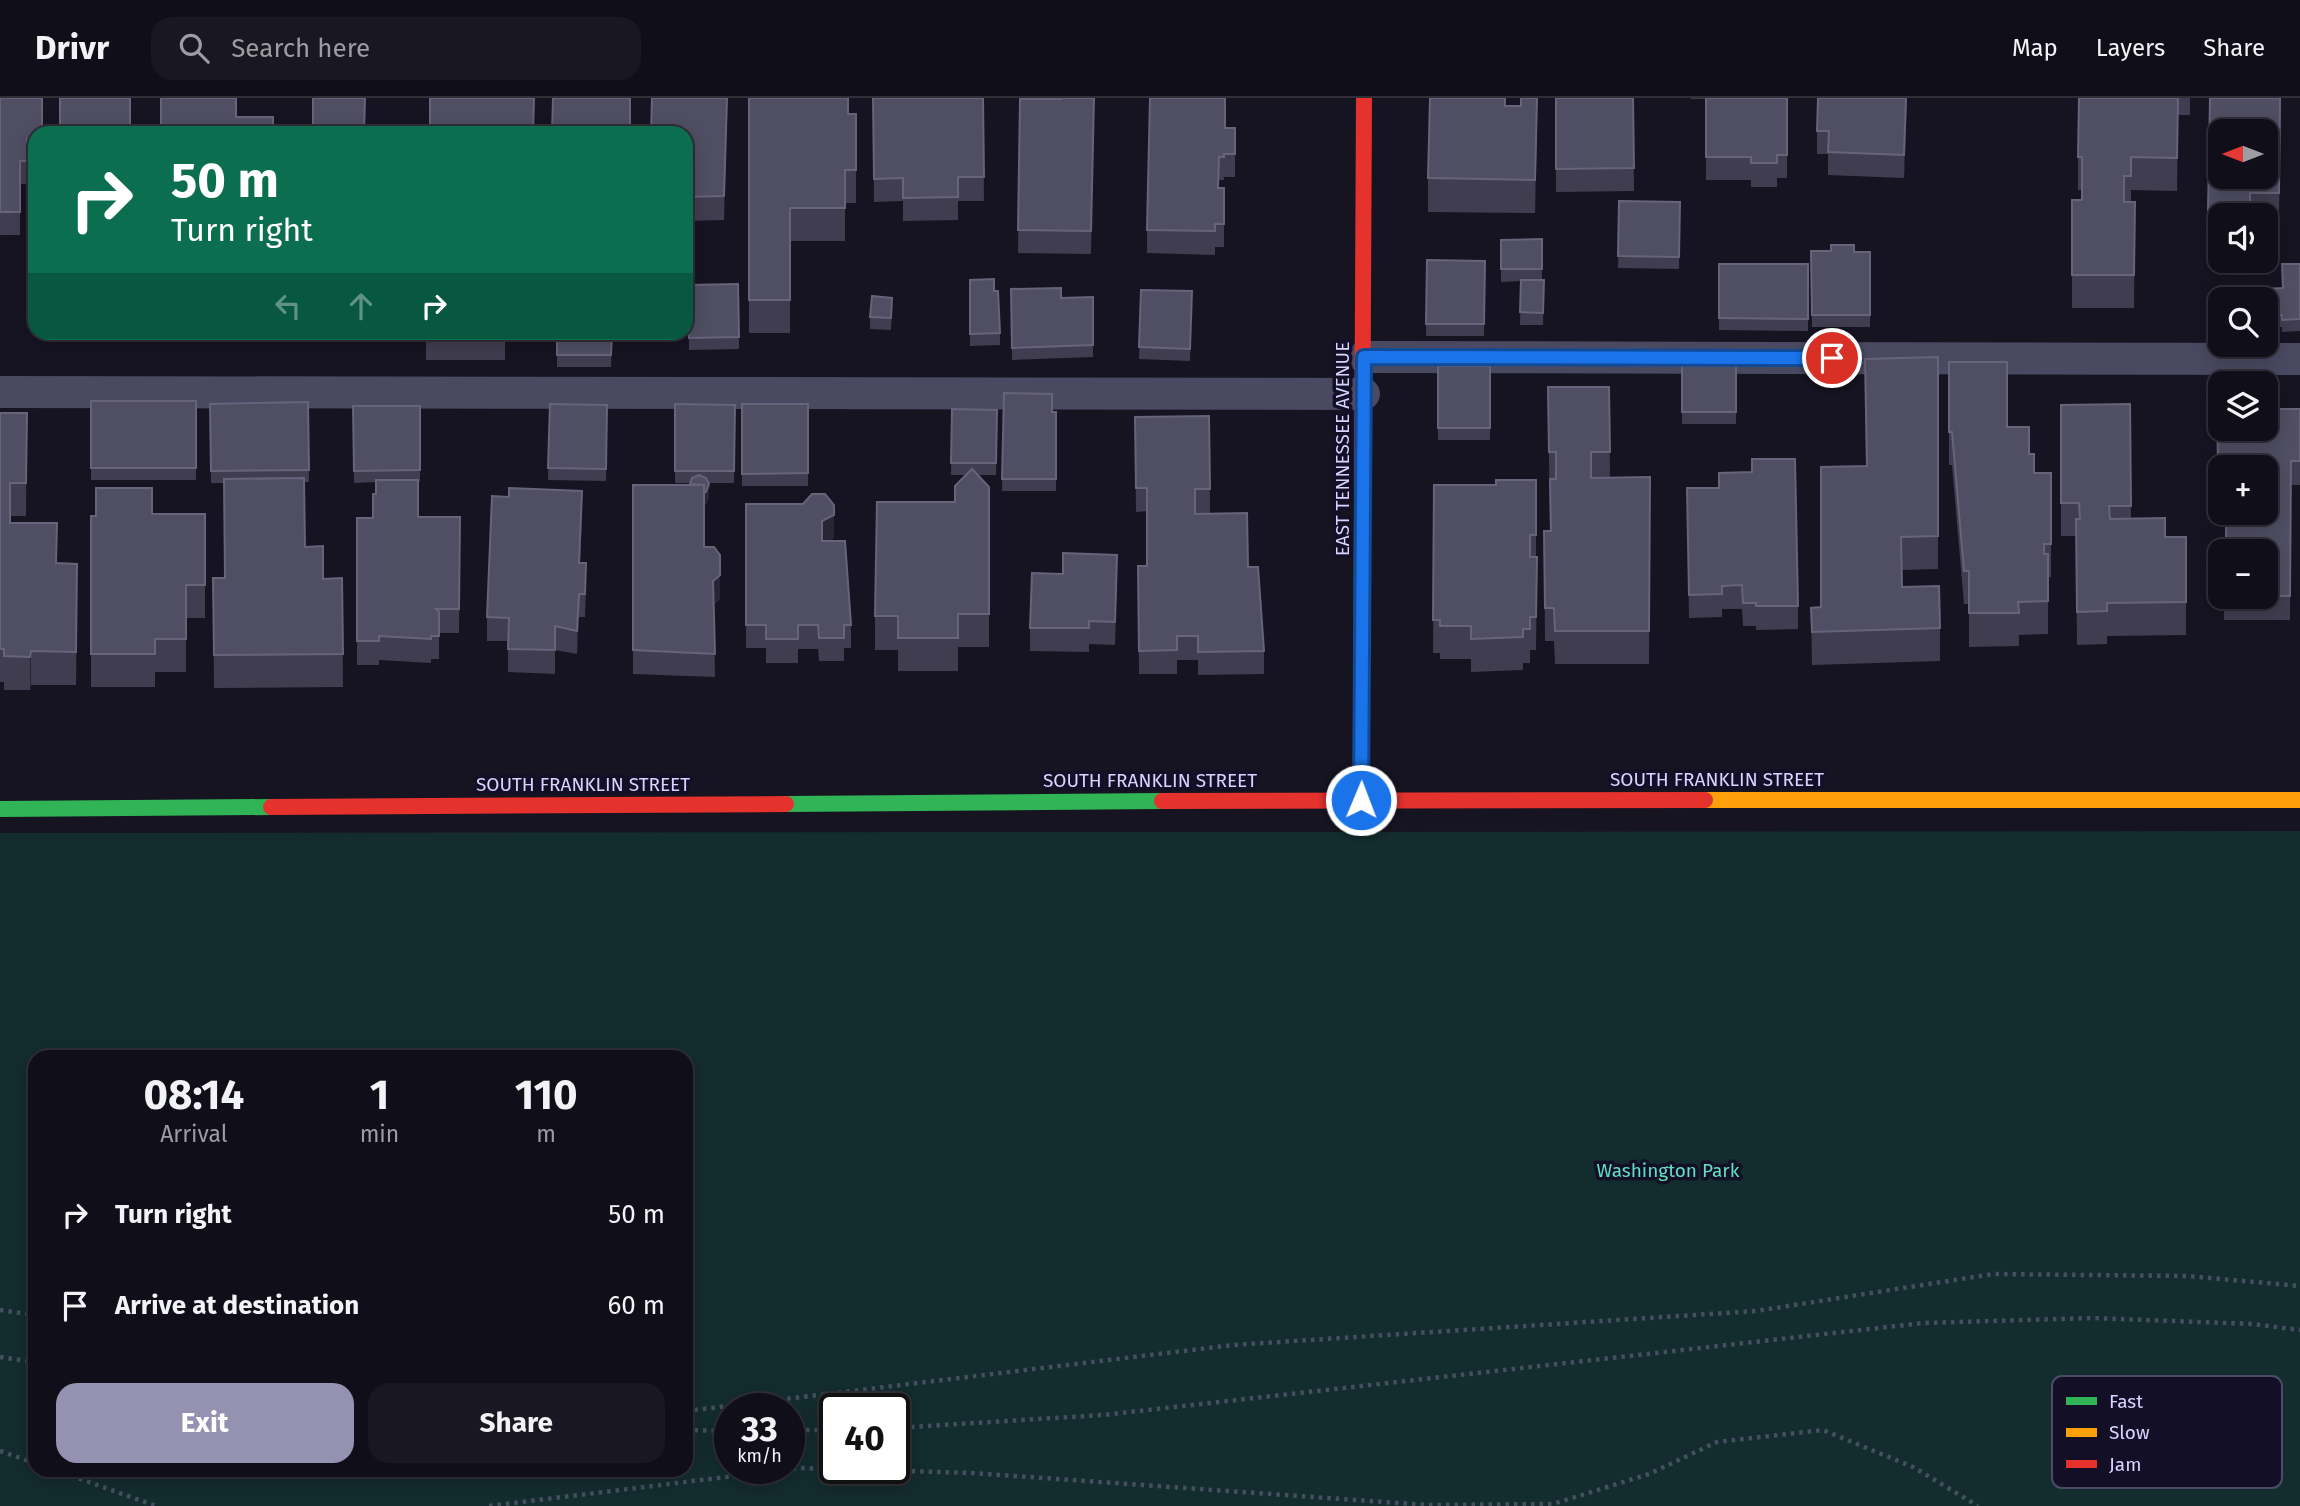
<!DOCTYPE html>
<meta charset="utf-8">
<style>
body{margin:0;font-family:"Fira Sans",sans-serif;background:#191822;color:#f1f3f6;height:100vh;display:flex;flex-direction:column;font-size:26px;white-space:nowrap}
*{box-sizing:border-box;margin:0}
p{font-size:23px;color:#9c9ca2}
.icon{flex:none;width:38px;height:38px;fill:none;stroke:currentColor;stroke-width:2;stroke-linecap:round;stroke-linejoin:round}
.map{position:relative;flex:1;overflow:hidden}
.drawer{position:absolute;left:28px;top:952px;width:665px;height:427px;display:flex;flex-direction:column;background:#100f19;border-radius:21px;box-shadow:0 4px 18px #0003,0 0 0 2px #302f38}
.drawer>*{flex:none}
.banner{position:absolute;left:28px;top:28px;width:665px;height:214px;border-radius:21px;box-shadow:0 4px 18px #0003,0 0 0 2px #302f38;background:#0b6e4f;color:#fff;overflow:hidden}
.needle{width:46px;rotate:270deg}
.buttons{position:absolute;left:2208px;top:21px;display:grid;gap:14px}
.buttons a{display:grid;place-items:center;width:70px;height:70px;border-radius:14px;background:#100f19;box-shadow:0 4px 18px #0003,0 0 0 2px #302f38;font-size:35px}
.speed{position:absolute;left:714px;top:1295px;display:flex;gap:14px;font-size:35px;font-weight:700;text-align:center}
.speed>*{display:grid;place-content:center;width:91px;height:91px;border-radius:50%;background:#100f19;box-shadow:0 4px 18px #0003,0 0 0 2px #302f38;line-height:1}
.speed small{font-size:18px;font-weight:400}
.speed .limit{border:4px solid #111;border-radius:10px;background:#fff;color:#111}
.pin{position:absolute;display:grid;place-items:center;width:60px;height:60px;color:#fff;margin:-30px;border:4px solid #fff;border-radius:50%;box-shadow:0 2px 7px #0007}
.me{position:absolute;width:77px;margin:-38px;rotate:1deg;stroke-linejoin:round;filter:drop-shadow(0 0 5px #0008)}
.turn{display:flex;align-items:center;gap:24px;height:147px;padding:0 28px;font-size:32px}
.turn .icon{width:91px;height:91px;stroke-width:2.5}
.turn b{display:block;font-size:49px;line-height:60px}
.lanes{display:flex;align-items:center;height:66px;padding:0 28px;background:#0003;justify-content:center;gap:35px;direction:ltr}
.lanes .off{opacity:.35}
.eta{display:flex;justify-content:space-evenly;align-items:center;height:119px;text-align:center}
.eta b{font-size:42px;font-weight:700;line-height:49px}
.primary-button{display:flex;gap:14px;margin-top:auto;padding:14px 28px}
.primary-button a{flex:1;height:80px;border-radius:21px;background:#9591b1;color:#fff;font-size:28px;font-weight:700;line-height:80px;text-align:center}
.primary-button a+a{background:#191822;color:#f1f3f6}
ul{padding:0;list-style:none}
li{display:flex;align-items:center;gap:21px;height:91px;padding:0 28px}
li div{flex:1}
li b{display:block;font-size:26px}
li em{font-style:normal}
header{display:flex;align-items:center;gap:42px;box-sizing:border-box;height:98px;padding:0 35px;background:#100f19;border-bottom:2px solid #302f38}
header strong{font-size:33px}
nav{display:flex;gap:38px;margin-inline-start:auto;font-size:24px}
.search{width:490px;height:63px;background:#191822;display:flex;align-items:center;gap:18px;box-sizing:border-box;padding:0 24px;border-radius:21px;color:#9c9ca2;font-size:26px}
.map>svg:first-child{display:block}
.green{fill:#132c2d;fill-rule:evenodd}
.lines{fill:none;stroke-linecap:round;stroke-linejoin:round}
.path{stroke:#44505f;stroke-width:4.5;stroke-dasharray:3.5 5;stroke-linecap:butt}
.lane{stroke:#4a4962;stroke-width:32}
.fast{stroke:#30b455;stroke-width:16}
.slow{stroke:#ff9f0a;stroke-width:16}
.jam{stroke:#e5322d;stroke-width:16}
.wall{fill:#403d50}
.shaded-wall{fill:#282635}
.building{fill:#504e63;stroke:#66637b;stroke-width:2;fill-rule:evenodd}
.route-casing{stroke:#114b97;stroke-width:18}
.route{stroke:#1a73e8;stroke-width:12}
.labels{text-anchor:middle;stroke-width:7;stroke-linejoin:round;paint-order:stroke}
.street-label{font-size:19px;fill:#d9d4ff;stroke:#130f26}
.park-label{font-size:19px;fill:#5fe0c0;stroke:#130f26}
.key{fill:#130f26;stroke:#4e4a67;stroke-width:2}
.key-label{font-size:19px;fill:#d9d4ff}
</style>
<header>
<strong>Drivr</strong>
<div class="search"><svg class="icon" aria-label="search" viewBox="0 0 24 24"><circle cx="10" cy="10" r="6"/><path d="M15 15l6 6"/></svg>Search here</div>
<nav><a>Map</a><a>Layers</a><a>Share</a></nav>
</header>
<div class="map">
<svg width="2300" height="1408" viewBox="0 0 2300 1408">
<rect width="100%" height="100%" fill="#161421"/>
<path class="green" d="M2300 733V1408H0V735ZM686 959V1372H35V959ZM730 1311H789V1370H730ZM835 1311H894V1370H835Z"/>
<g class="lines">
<g class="path">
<path d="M0 1212 35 1217"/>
<path d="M0 1259 35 1264"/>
<path d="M686 1313 1233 1247 1756 1213 1993 1176 2187 1178 2300 1188"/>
<path d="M894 1330 1103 1317 1923 1225 2092 1220 2253 1226 2300 1232"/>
<path d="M686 1332 730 1333"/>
<path d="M789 1332H835"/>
<path d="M0 1353 35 1365"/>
<path d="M55 1372 156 1408"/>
<path d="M489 1408 800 1370 972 1375 1427 1407 1553 1406 1649 1376 1717 1344 1823 1332 1913 1369 1978 1408"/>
</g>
<g class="lane">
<path d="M1364 259 2300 261"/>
<path d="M0 294 1364 296"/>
</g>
<g class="fast">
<path d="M1361 702 1362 399"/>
<path d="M786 706 1162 703"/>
<path d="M0 711 271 709"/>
</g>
<path class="slow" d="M1705 702H2300"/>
<g class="jam">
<path d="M1362 399 1364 0"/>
<path d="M1162 703 1705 702"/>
<path d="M271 709 786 706"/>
</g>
</g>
<g class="wall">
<path d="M0 0 35 35V64H27V86H20V137H0Z"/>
<path d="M430 0 534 35H430Z"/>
<path d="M727 0 724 122 686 123V35Z"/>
<path d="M749 0 848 16H856V105H845V143H790V235H749Z"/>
<path d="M873 0H983L984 103H958V122L903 123V103L874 104Z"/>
<path d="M1094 0 1091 156 1018 155 1020 1H1061Z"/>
<path d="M1556 0H1633L1634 93 1556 94Z"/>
<path d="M1691 0H1787V80H1777V89H1751V82H1706V1H1691Z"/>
<path d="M1907 0 1904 80 1828 77V56H1817V33Z"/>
<path d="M2078 0H2190V17H2178L2177 93 2131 92V104H2135L2134 210H2072V102H2082V92H2078Z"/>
<path d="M2210 0H2281L2279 118 2221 117V136H2208Z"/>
<path d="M1505 8 1537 31 1535 115 1428 114V80Z"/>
<path d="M1225 30H1235V79H1224V82H1219V90H1224V149H1215V157L1147 155V132Z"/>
<path d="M1619 103 1680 104 1679 171 1618 170Z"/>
<path d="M1542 141V182H1544L1543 227H1520L1521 183 1501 184V142Z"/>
<path d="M1811 153 1870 154V229H1812Z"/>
<path d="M1427 162 1485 163 1484 238H1426Z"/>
<path d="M1719 166H1808V233L1719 232Z"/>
<path d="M2300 166V233L2282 234V229H2266V201L2282 190Z"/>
<path d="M970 182 994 193 1000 235V247L970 248Z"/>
<path d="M738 186 739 251 689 252 688 187Z"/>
<path d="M1011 191 1061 200 1093 199V259L1012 262Z"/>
<path d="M1141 192 1192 193 1190 263 1139 261Z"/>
<path d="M892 212 891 232 870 231V219Z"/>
<rect x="426" y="234" width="79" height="28"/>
<path d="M557 234H612L611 269H557Z"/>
<path d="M1938 259V471L1901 472 1902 489 1940 530V563L1812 567 1811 510 1821 509 1866 368 1865 261Z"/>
<path d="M1949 264 2007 329 2029 356 2034 375H2051V479H2048V536L2019 537V548L1969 549V506H1964L1952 367H1949Z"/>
<rect x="1438" y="268" width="52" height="74"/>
<rect x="1682" y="268" width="54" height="58"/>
<path d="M1548 289H1609L1610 380 1650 379 1649 566H1555L1554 543H1545L1544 433H1550Z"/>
<path d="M1004 295 1052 314H1056V393H1002Z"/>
<rect x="91" y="303" width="105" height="79"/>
<path d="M308 304 309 384H304L305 449 323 481 342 480 343 589 214 590 213 480H224V385H211L210 306Z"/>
<path d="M550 306 607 307 606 383 548 382Z"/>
<path d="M675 306 735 307 734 385H708L709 399 706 406 704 407V449L720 501 714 506 715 579 633 576V387H690V385H675Z"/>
<rect x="742" y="306" width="66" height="82"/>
<path d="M2130 306 2131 420 2165 439H2186V537L2107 538V546L2077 547 2076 438H2061V307Z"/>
<path d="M353 308H420V384H418V419L460 442 459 535H439V561H431V565L379 562V567H357V420H373L376 396V384L354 385Z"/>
<path d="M952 311 997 312 996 377H977L989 389V549H958V573H898V552H875V518L955 404 966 377H951Z"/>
<path d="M2300 311V387H2291L2290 522H2224V499L2266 369H2221V385H2218L2217 316 2221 331Z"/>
<path d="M0 315H27L26 418H10V425L57 465 77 499 76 587H31L30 592H4V584H0Z"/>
<path d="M1209 318 1210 415H1195V416L1248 469 1264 553V576L1198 577V562H1177V576H1139L1138 468H1147V413L1136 414 1135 319Z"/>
<path d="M1536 382V459H1537L1536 552H1530V565H1523V572L1471 574V561H1440V555H1433L1434 387H1496Z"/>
<path d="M1687 390 1798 508V531L1756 532V528H1743L1742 511H1722V519L1689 520Z"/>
<path d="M746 406 834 440 829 443 851 527V550H844V563H819L818 551H798V565H766V550H746Z"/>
<path d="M152 416H205V520H186V574H155V589H91V418Z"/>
<path d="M582 416 580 465 586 488 585 519H579L577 556 555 552V576L508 574V543H487V519Z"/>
<rect x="2209" y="457" width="12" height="41"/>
<path d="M1117 480 1115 547 1089 546V554L1030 553V530Z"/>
</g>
<g class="shaded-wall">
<path d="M727 0V5L724 122V98Z"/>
<path d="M1537 0V31L1535 115V82Z"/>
<path d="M1906 0H1907L1904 80V57Z"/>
<path d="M709 386V399L706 406 699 409V397Z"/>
<path d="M582 393V416L579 488V465Z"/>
<path d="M834 417V440L822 447V423Z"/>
<path d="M77 466V499L76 587V554Z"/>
<path d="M720 477V501L713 506V483Z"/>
<path d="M579 496V519L577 556V533Z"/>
<path d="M31 553V587L30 592V559Z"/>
</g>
<g class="building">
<path d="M0 0H42V35H35V41H27V63H20V114H0Z"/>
<rect x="60" y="0" width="70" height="35"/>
<path d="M161 0H236V19H273V35H161Z"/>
<path d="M313 0H365L364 35H313Z"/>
<path d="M430 0H534L533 35H437V32H430Z"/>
<path d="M553 0H630V35H552Z"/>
<path d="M652 0H727L724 98 686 99V35H651Z"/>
<path d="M749 0H848V16H856V72H845V110H790V202H749Z"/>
<path d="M873 0H983L984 79H958V99L903 100V80L874 81Z"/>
<path d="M1061 0H1094L1091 133 1018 132 1020 1H1061Z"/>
<path d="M1150 0H1225V30H1235V56H1224V59H1219L1218 90H1224V126H1215V133L1147 132Z"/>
<path d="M1430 0H1505V8H1521V0H1537L1535 82 1428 80Z"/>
<path d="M1556 0H1633L1634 70 1556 71Z"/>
<path d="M1706 0H1787V57H1777V65H1751V59H1706Z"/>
<path d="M1818 0H1906L1904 57 1828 54 1829 33H1817Z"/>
<path d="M2079 0H2178L2177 60 2131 59V78H2124V104H2135L2134 177H2072V102H2082V59H2078Z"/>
<path d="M2210 0H2280L2279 95H2250V114L2208 113ZM2221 33H2266V79H2221Z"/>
<rect x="370" y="33" width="30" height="2"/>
<path d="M1619 103 1680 104 1679 159 1618 158Z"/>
<path d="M1542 141V171H1501V142Z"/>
<path d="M1831 147H1854V154H1870V217H1812L1811 153H1831Z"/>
<path d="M1427 162 1485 163 1484 226H1426Z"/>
<path d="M1719 166H1808V221L1719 220Z"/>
<path d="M2282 166H2300V221L2282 222V217H2266V201H2264V191L2283 190Z"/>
<path d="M994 181V193H998L1000 235 970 236V182Z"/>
<path d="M1521 182H1544L1543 215 1520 214Z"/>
<path d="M738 186 739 239 689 240 688 187Z"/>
<path d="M1061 190V200L1093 199V247L1012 250 1011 191Z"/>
<path d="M1141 192 1192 193 1190 251 1139 249Z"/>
<path d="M872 198 892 200 891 220 870 219Z"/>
<path d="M557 234H612L611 257H557Z"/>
<path d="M1938 259V438L1901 439 1902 489 1939 488 1940 530 1812 534 1811 510 1821 509V369L1867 368 1865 261Z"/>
<path d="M1949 264H2007V329H2029V356H2034V375H2051V446H2044V456H2048V503L2018 504 2019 515H1969V473H1964L1952 334H1949Z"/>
<rect x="1438" y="268" width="52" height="62"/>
<rect x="1682" y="268" width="54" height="46"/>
<path d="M1548 289H1609L1610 354H1591V380L1650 379 1649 533H1555L1554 510H1545L1544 433H1551L1550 381H1556V354H1549Z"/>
<path d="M1004 295 1052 296V314H1056V381H1002Z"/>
<rect x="91" y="303" width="105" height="67"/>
<path d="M308 304 309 372 211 373 210 306Z"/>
<path d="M550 306 607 307 606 371 548 370Z"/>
<path d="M675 306 735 307 734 373H675Z"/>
<path d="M742 306H808V375L742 376Z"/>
<path d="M2130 306 2131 408H2109L2110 421 2165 420V439H2186V504L2107 505V513L2077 514 2076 421H2080L2079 405H2061V307Z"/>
<path d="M353 308H420V372L354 373Z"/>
<path d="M952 311 997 312 996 365H951Z"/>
<path d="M2266 311H2300V363H2291L2290 498H2266V453H2226V415H2266V369H2226V362H2218L2217 316H2221V331H2266Z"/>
<path d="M0 315H27L26 385H10V425H57L56 465 77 466 76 554 31 553 30 559 4 558V551H0Z"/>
<path d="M1209 318 1210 391H1195V416L1247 415 1248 469H1258L1264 553 1198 554V538H1177V552L1139 553 1138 468H1147V390H1136L1135 319Z"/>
<path d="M1752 361H1795L1798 508H1756V505H1743L1742 487 1722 488V496L1689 497 1687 390H1719V375L1752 374Z"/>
<path d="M972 371 989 389V516H958V540H898V518H875L877 404H955V388Z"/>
<path d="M699 377 706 380 709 386 706 394 704 395V387L690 386 692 380Z"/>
<path d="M304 380 305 449 323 448V481L342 480 343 556 214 557 213 480H225L224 381Z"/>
<path d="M376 382H418V419H460L459 511H436L439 514V538H431V541L379 538V543H357V420H373V396H376Z"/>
<path d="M1496 382H1536V437H1530V459H1537L1536 519H1530V531H1523V539L1471 541V528H1440V522H1433L1434 387H1496Z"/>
<path d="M633 387H704V449H714L720 457V477L713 483 715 556 633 552Z"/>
<path d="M96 390H152V416H205V487H186V541H155V556H91V418H96Z"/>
<path d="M509 390 582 393 579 465H586L585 496H579L577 533 555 528V552L508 551 509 520 487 519 492 398 509 399Z"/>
<path d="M812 396H825L834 407V417L822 423V443H845L851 527H844V540H819L818 527H798V541H766V527H746V406H803Z"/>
<path d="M1063 455 1117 457 1115 524 1089 523V530H1030L1032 475 1063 476Z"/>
<rect x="2209" y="457" width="12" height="17"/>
</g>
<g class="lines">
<g class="route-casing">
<path id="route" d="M1361 702 1364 259 1832 260"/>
</g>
<use href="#route" class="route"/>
</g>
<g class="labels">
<g class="street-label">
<text transform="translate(1342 351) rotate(-90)" y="7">EAST TENNESSEE AVENUE</text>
<text x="1717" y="688">SOUTH FRANKLIN STREET</text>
<text x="1150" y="689">SOUTH FRANKLIN STREET</text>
<text x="583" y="693">SOUTH FRANKLIN STREET</text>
</g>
<g class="park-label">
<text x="1668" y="1079">Washington Park</text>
</g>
</g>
<rect x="2052" y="1278" width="230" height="112" rx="10" class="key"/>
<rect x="2066" y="1299" width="31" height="8" fill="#30b455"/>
<rect x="2066" y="1330" width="31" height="9" fill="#ff9f0a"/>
<rect x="2066" y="1362" width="31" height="8" fill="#e5322d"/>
<g class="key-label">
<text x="2109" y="1310">Fast</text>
<text x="2109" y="1341">Slow</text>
<text x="2109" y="1373">Jam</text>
</g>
</svg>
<div class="buttons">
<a><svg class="needle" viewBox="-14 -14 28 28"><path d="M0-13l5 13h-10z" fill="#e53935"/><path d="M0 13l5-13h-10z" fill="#9c9ca2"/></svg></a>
<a><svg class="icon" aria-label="sound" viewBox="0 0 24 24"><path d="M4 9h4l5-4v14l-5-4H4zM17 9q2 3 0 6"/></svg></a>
<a><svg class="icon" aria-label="search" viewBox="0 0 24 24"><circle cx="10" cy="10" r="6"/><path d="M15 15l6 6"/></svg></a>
<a><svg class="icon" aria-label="layers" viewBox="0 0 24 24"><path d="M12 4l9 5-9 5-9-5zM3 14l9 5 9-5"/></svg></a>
<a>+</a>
<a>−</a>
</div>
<div class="speed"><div>33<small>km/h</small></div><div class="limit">40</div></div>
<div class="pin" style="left:1832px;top:260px;background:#d93025"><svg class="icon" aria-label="arrive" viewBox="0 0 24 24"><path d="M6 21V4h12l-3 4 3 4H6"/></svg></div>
<svg class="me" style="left:1361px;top:702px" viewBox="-20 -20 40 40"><circle r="17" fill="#1a73e8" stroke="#fff" stroke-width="3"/><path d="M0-11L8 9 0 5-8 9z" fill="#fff"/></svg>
<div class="banner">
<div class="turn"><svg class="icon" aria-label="right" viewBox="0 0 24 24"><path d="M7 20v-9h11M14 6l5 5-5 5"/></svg><div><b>50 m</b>Turn right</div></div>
<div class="lanes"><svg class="icon off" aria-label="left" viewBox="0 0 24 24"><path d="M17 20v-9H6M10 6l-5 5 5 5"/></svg><svg class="icon off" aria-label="ahead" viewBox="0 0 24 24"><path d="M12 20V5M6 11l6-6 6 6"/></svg><svg class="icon" aria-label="right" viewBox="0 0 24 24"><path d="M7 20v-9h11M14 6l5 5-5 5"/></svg></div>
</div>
<section class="drawer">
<div class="eta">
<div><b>08:14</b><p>Arrival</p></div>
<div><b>1</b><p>min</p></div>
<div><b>110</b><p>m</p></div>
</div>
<ul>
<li><svg class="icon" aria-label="right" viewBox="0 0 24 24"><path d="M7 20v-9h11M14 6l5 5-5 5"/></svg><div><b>Turn right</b></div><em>50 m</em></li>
<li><svg class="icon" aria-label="arrive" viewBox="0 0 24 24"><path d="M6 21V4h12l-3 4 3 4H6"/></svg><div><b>Arrive at destination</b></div><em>60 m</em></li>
</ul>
<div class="primary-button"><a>Exit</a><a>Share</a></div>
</section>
</div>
